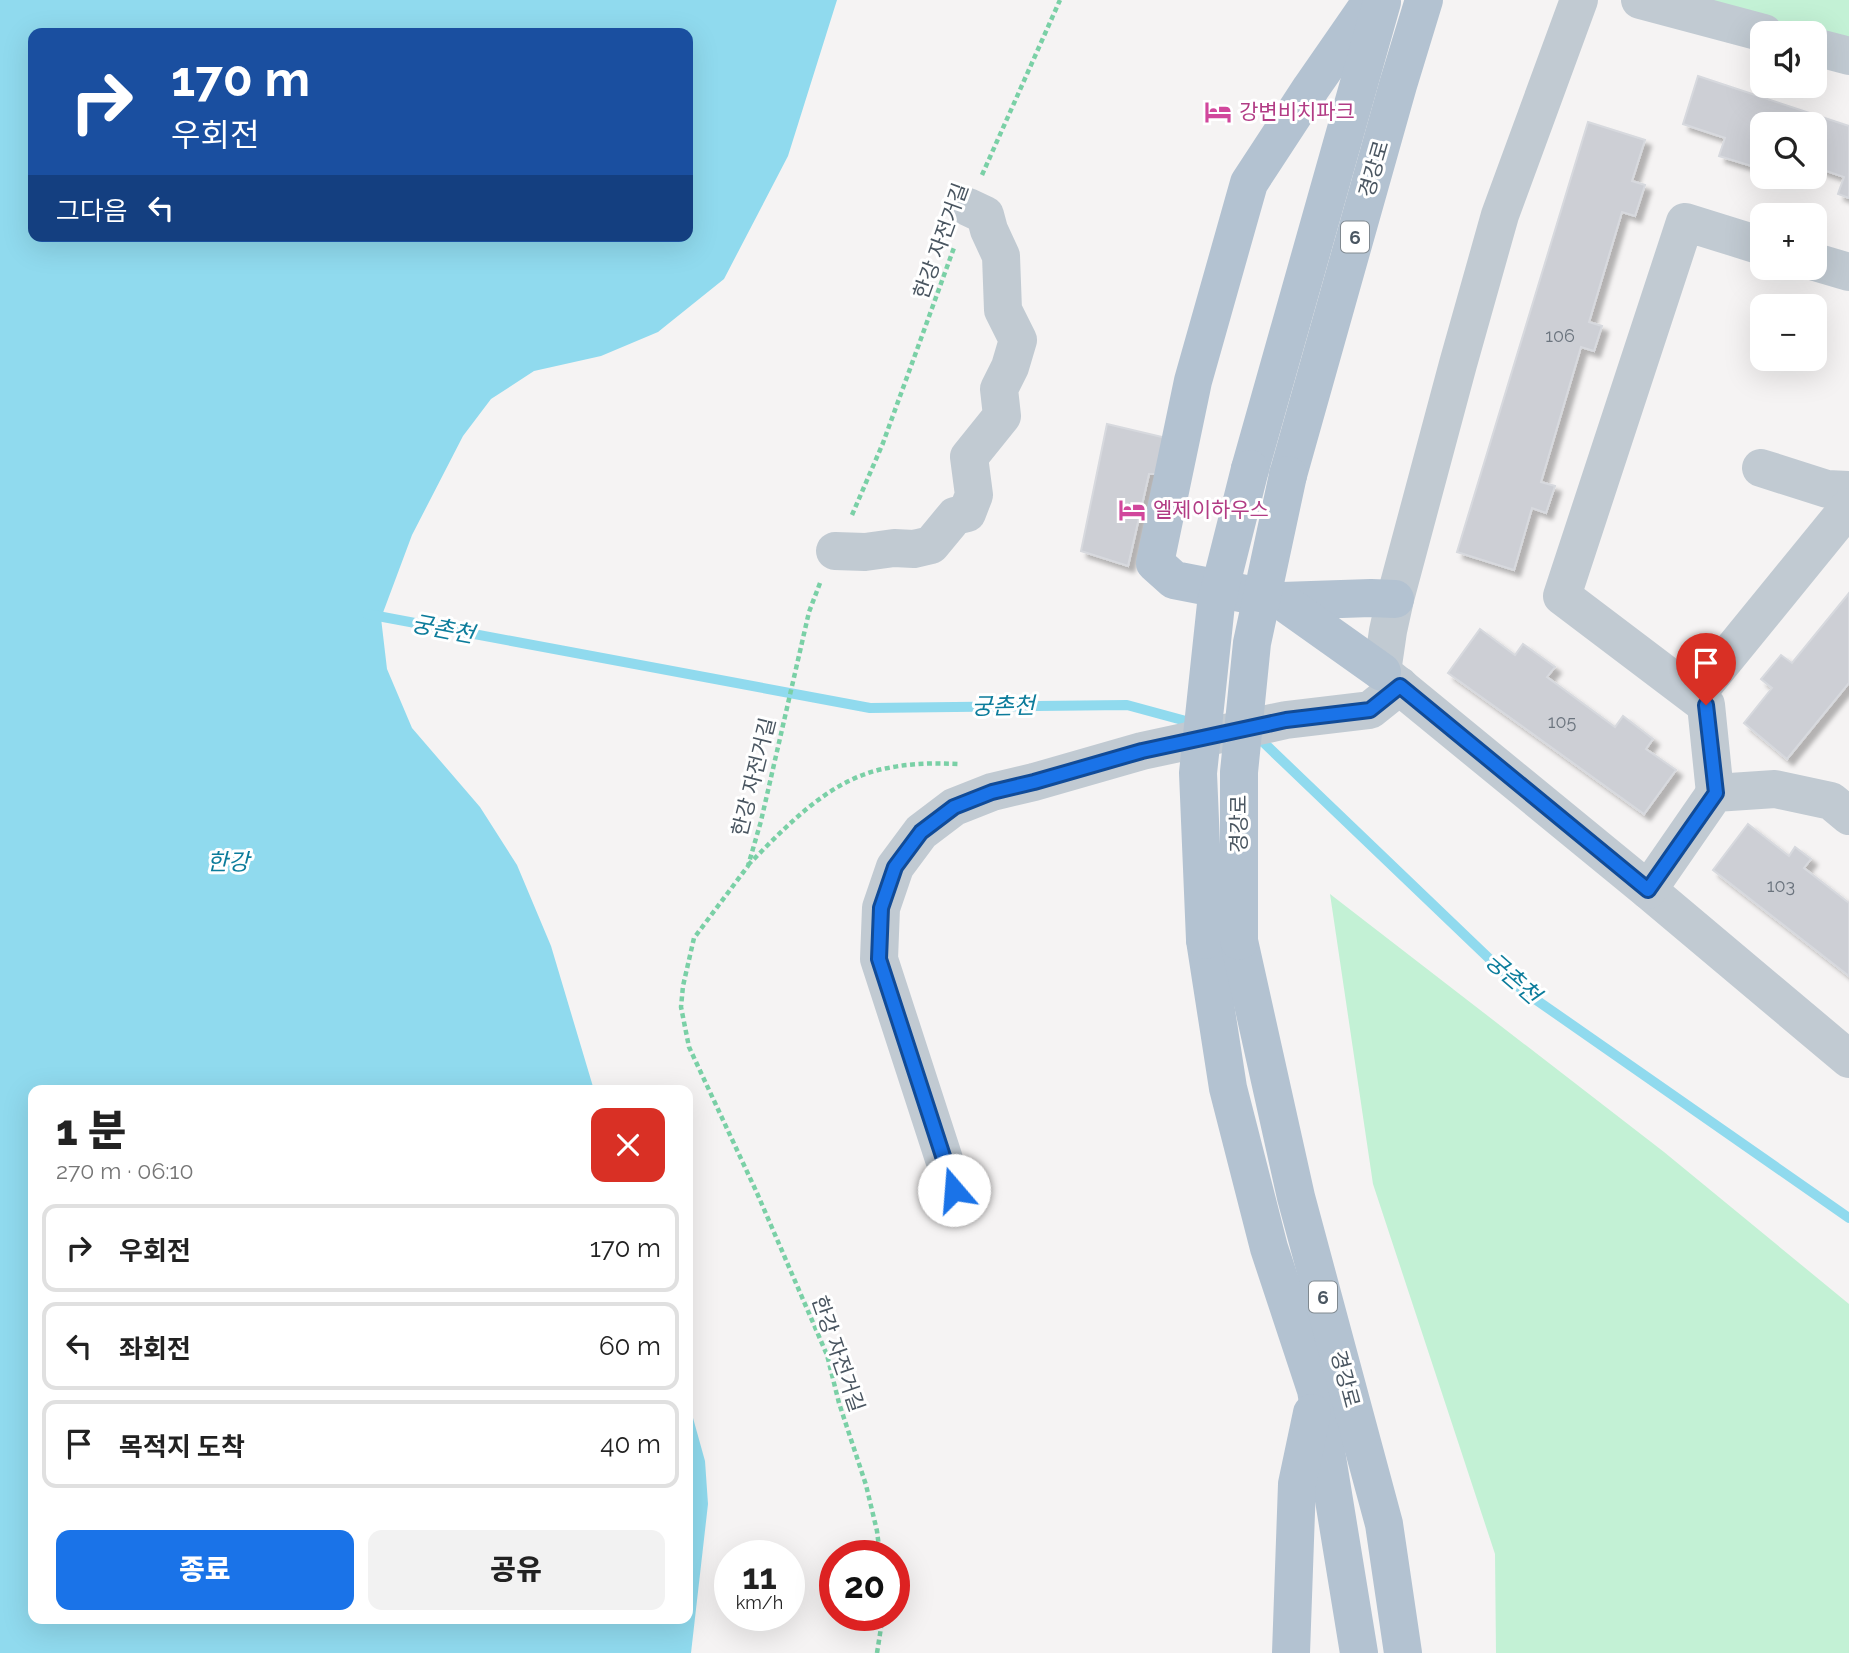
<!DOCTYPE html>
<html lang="ko">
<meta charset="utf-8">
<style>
body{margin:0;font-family:Raleway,"Noto Sans KR",sans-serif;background:#f2f2f2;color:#222;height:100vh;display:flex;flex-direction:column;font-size:26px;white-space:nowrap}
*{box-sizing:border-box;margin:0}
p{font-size:23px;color:#767676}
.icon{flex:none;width:38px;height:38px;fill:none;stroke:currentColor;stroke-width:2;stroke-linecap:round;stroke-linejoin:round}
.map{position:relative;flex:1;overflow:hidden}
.sheet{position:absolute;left:28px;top:1085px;width:665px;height:539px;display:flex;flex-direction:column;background:#fff;border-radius:14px;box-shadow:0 7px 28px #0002}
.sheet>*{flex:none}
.top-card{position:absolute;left:28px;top:28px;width:665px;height:214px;border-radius:14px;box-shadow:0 7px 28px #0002;background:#1a4fa0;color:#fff;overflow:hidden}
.fabs{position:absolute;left:1750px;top:21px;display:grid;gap:14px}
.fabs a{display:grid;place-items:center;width:77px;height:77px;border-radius:14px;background:#fff;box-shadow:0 7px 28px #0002;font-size:35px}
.speed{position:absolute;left:714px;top:1540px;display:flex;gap:14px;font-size:35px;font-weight:700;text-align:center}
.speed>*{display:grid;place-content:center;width:91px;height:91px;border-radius:50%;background:#fff;box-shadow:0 7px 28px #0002;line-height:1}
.speed small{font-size:18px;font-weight:400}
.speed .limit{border:10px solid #d22;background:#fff;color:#111}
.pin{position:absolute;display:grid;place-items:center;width:60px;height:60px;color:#fff;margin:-72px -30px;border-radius:50% 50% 50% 0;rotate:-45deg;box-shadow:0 0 7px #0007}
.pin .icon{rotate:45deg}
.me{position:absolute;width:77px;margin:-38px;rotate:342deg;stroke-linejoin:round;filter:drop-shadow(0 0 5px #0008)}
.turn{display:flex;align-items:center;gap:24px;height:147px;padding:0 28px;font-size:32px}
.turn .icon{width:91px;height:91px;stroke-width:2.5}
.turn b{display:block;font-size:49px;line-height:60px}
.then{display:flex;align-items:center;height:66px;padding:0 28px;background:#0003;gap:14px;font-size:26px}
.round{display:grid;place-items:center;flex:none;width:74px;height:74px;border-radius:14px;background:#f2f2f2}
.headline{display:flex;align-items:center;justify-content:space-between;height:119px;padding:0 28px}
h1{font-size:42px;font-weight:800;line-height:52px}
.button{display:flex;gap:14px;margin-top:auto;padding:14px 28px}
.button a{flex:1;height:80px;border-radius:14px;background:#1a73e8;color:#fff;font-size:28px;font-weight:800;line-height:80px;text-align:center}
.button a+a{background:#f2f2f2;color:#222}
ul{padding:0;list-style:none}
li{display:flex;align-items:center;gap:21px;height:88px;margin:0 14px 10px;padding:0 14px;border:4px solid #e0e0e0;border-radius:14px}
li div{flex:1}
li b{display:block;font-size:26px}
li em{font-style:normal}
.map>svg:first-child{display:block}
.green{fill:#c3f1d5}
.water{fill:#90daee;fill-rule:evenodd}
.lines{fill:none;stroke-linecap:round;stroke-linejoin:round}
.stream{stroke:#90daee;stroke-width:10}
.building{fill:#cdcfd5;stroke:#d7d9de;stroke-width:2;filter:url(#shadow)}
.path{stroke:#7ad0a6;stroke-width:4.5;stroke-dasharray:5 3.5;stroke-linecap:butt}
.minor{stroke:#c1cad2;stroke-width:38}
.major{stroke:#b3c2d1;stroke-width:38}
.major-bridge{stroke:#b3c2d1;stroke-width:38}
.route-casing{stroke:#114b97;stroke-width:18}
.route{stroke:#1a73e8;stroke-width:12}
.labels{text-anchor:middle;stroke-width:6;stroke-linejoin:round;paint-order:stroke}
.number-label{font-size:18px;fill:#6b747e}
.shield{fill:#fff;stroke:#808990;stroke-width:2}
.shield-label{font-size:19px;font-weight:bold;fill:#4a5661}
.hotel-label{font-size:21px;fill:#b23c85;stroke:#fff;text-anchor:start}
.street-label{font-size:21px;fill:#4a5661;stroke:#fff}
.water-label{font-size:23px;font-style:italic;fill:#0c7c9b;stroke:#fff}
</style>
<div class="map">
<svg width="1849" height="1653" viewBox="0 0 1849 1653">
<defs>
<filter id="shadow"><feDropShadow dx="6" dy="6" stdDeviation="2" flood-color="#0004"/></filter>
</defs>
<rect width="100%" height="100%" fill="#f5f3f3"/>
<g class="green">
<path d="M1698 0H1849V44Z"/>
<path d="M1330 894 1664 1152 1849 1304V1653H1496L1495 1554 1373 1184Z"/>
</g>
<path class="water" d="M0 0H837L788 156 724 279 658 332 601 356 534 371 491 399 463 436 412 535 381 618 387 669 412 728 480 807 517 865 551 946 594 1090H33V1619H688V1400L705 1461 708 1504 691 1653H0ZM33 33H688V236H33Z"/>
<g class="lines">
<g class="stream">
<path d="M367 614 870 708 1127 705 1197 724"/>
<path d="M1253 740 1263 742 1522 990 1849 1218"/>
</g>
</g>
<g class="building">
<path d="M1698 76 1849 126V198L1838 194 1844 177 1815 167V124H1762V150H1761L1755 167 1719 156 1725 138 1683 124Z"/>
<path d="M1588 122 1645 140 1632 181 1645 185 1635 216 1622 212 1589 322 1602 326 1594 351 1581 347 1541 482 1555 486 1546 513 1532 508 1514 570 1457 552Z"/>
<path d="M1107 424 1179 441 1172 474H1149L1128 566 1081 551Z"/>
<path d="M1849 593V683L1787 759 1744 723 1772 688 1761 679 1781 655 1792 663Z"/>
<path d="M1480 629 1515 655 1523 644 1555 667 1547 677 1615 727 1623 716 1653 739 1646 749 1676 770 1644 814 1448 673Z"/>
<path d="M1748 824 1789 856 1795 847 1811 859 1804 868 1849 903V976L1713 870Z"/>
</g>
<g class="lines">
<g class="path">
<path d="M982 175 1060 0"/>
<path d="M852 515 883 443 955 245"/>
<path d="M820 583 809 612 761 821 748 866 694 938 683 986 681 1007 689 1047 757 1193 827 1355 839 1403 866 1485 877 1531 880 1556"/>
<path d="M748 865C788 825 830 778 888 768 912 763 934 763 958 764"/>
<path d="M877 1653 883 1615"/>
</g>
<g class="minor">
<path d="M1579 0 1500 215 1458 364 1395 599 1388 631 1382 672 1648 890 1849 1059"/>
<path d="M1640 0 1764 33"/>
<path d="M1815 47 1849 56"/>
<path d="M1815 262 1849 272"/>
<path d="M1761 468 1827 489 1849 490"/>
<path d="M835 551 865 552 894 548 914 549 931 545 955 516 967 513 974 495 969 457 1002 416 999 389 1010 367 1018 340 1003 310 1001 256 989 230 985 215 968 207"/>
<path d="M1695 696 1849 507"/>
<path d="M1715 793 1706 705 1562 596 1685 222 1762 246"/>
<path d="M1648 890 1715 793 1775 789 1831 801 1849 816"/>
<path d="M954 1190 879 959 881 908 895 867 921 832 954 807 992 792 1034 782 1142 751 1286 720 1370 710 1400 686"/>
</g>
<g class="major">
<path d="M1372 0 1311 88 1249 183 1193 381 1155 563 1174 580 1282 601 1371 598 1395 599"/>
<path d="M1250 469 1382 2"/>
<path d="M1288 475 1398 85 1424 0"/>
<path d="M1282 601 1382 672"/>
<path d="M1205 940 1228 1088 1269 1248 1316 1390 1359 1653"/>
<path d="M1239 941 1296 1197 1384 1524 1403 1653"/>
<path d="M1291 1653 1297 1484 1312 1413"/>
</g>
<g class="major-bridge">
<path d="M1205 940 1198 773 1216 604 1250 469"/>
<path d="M1239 941V772L1252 643 1288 475"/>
</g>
</g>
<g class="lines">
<g class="route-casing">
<path id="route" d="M954 1190 879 959 881 908 895 867 921 832 954 807 992 792 1034 782 1142 751 1286 720 1370 710 1400 686 1648 890 1716 793 1706 705"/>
</g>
<use href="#route" class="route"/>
</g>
<defs>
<g id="hotel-bare" transform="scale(2.1)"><path d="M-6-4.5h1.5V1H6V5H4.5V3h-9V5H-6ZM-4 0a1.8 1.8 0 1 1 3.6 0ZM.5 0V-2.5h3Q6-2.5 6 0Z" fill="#d1479c" stroke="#fff" stroke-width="2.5" paint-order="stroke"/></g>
</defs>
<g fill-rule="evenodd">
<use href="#hotel-bare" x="1218" y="112"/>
<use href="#hotel-bare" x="1132" y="510"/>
</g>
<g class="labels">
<g class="number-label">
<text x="1560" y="342">106</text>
<text x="1562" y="728">105</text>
<text x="1781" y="892">103</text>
</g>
<g class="shield">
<rect x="1341" y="221.5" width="28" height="31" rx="5"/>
<rect x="1309" y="1281.5" width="28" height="31" rx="5"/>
</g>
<g class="shield-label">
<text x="1355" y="244">6</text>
<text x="1323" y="1304">6</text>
</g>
<g class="hotel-label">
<text x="1239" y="119">강변비치파크</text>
<text x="1153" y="517">엘제이하우스</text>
</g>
<g class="street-label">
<text transform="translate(1374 169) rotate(-74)" y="7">경강로</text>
<text transform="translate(941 241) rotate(-70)" y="7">한강 자전거길</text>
<text transform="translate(754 777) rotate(-76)" y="7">한강 자전거길</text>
<text transform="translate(1239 824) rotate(-90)" y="7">경강로</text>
<text transform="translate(838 1354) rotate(71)" y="7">한강 자전거길</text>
<text transform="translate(1345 1379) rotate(75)" y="7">경강로</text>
</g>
<g class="water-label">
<text transform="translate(443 629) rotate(11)" y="8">궁촌천</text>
<text transform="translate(1003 706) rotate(-1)" y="8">궁촌천</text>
<text x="228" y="870">한강</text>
<text transform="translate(1513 978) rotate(41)" y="8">궁촌천</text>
</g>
</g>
</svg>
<div class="fabs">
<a><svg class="icon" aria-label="sound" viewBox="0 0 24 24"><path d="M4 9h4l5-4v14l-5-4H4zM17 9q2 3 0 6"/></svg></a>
<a><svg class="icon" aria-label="search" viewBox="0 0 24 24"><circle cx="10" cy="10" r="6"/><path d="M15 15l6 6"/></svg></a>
<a>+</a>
<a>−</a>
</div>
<div class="speed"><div>11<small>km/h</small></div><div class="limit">20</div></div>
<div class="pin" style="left:1706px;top:705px;background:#d93025"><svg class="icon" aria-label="arrive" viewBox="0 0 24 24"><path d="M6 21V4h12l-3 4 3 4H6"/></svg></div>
<svg class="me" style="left:954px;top:1190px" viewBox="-20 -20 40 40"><circle r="19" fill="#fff"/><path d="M0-13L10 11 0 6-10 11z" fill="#1a73e8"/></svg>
<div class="top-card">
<div class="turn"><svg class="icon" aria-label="right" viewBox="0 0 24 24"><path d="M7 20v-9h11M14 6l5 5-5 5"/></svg><div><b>170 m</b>우회전</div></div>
<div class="then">그다음<svg class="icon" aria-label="left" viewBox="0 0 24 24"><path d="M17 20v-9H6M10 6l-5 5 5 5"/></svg></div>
</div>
<section class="sheet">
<div class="headline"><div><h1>1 분</h1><p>270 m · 06:10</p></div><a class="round" style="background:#d93025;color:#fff"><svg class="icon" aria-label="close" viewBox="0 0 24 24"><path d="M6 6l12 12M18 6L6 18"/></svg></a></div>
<ul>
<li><svg class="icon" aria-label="right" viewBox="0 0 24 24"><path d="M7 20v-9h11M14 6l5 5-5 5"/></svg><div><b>우회전</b></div><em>170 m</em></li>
<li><svg class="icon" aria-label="left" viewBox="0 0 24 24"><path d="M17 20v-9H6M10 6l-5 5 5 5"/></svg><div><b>좌회전</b></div><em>60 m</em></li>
<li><svg class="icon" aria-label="arrive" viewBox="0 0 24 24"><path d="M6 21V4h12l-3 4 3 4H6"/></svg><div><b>목적지 도착</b></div><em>40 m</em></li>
</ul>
<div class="button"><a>종료</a><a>공유</a></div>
</section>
</div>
